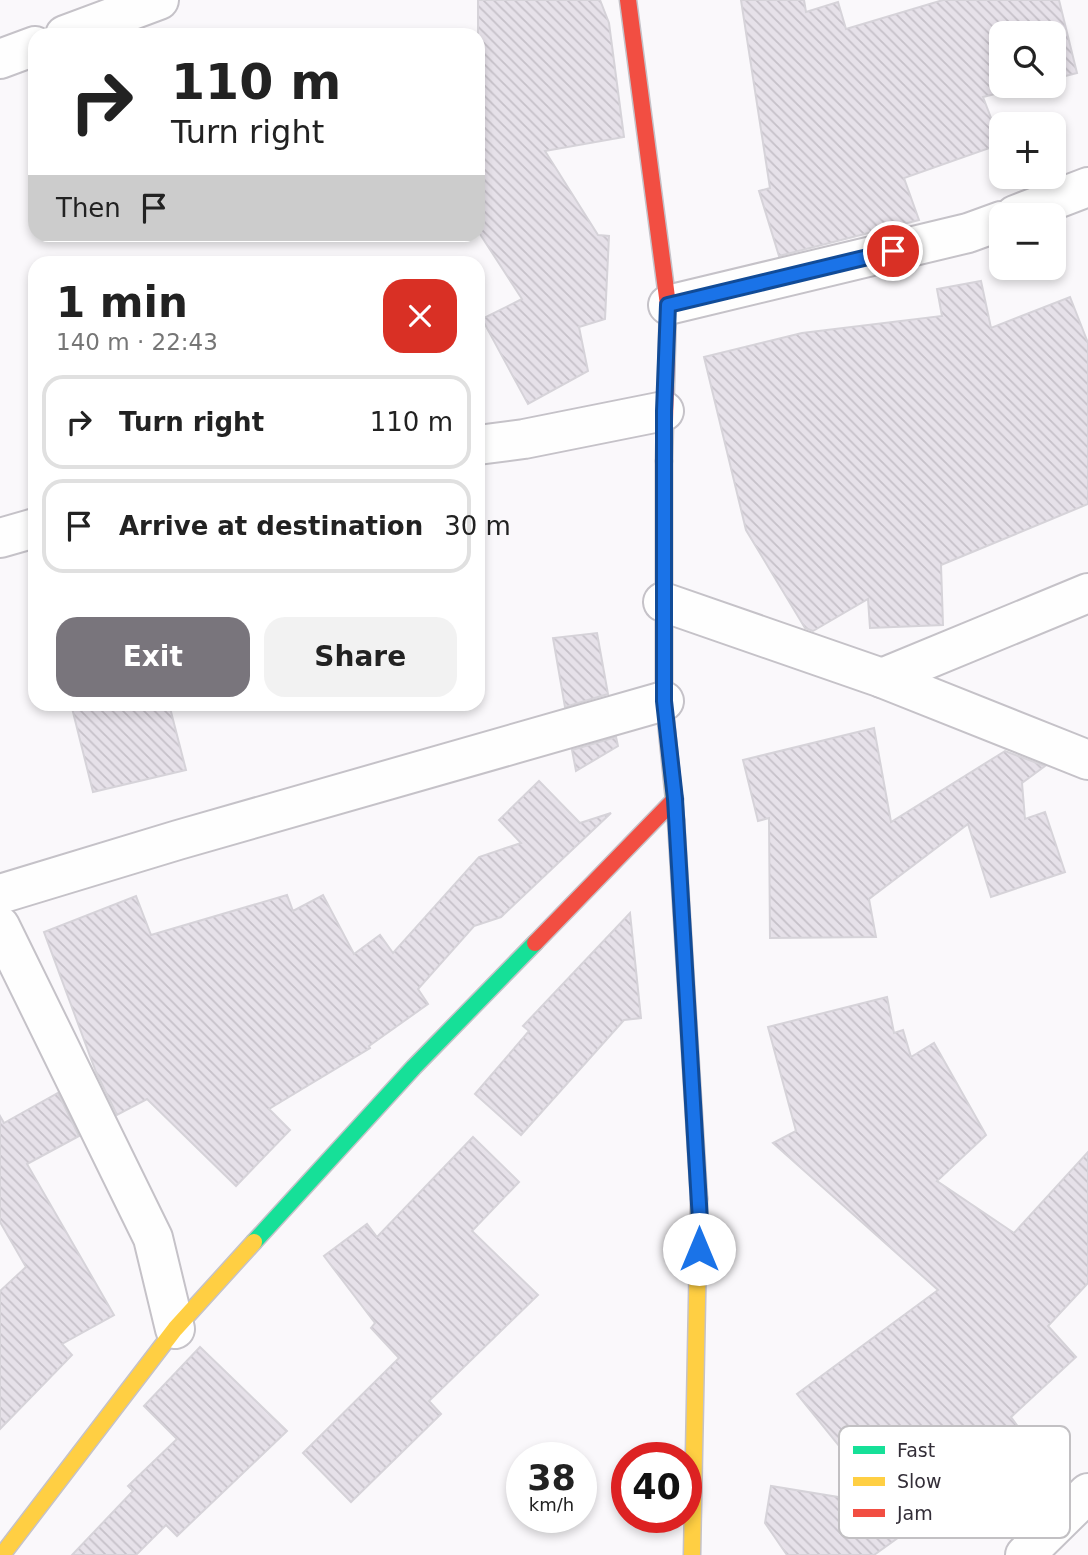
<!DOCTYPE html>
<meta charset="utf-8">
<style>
body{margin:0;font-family:"DejaVu Sans",sans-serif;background:#f2f2f2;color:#222;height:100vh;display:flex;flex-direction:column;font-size:26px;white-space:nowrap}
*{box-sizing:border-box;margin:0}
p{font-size:23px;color:#767676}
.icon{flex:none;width:38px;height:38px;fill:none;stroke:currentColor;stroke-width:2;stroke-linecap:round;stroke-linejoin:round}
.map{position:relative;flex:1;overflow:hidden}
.side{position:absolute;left:28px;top:256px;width:457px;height:455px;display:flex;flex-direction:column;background:#fff;border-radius:21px;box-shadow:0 4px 10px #0003}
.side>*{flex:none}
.top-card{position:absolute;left:28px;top:28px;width:457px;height:214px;border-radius:21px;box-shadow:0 4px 10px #0003;background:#fff;color:#222;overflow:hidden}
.tools{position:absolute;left:989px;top:21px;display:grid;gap:14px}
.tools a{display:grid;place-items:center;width:77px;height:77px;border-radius:14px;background:#fff;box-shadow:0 4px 10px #0003;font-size:35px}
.speed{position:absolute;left:506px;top:1442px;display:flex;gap:14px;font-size:35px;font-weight:700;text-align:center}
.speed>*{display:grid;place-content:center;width:91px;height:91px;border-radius:50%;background:#fff;box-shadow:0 4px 10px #0003;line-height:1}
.speed small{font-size:18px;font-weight:400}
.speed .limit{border:10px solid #d22;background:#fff;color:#111}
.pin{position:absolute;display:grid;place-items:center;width:60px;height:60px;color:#fff;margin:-30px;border:4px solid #fff;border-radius:50%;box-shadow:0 2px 7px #0007}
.me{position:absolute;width:77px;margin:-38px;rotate:0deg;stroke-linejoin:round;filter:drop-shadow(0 0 5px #0008)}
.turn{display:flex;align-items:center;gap:24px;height:147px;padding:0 28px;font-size:32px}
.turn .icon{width:91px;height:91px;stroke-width:2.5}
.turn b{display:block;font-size:49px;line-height:60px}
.then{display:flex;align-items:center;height:66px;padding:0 28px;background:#0003;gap:14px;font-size:26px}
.round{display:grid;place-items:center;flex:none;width:74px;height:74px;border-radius:21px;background:#f2f2f2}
.overview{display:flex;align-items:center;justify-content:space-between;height:119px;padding:0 28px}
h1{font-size:42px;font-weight:600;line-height:52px}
.action{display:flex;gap:14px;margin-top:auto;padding:14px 28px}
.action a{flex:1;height:80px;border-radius:21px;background:#79757c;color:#fff;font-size:28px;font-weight:600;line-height:80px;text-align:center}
.action a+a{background:#f2f2f2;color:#222}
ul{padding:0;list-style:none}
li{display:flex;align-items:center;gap:21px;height:94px;margin:0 14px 10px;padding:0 14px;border:4px solid #e0e0e0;border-radius:21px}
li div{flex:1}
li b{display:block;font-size:26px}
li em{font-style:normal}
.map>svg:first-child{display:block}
.building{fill:url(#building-back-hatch);stroke:#d6d3d9;stroke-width:2}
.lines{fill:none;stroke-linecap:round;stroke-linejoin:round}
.street-casing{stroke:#c5c2c8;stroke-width:42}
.fast-casing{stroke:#c5c2c8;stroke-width:19}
.slow-casing{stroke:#c5c2c8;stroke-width:19}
.jam-casing{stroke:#c5c2c8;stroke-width:19}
.street{stroke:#fefefe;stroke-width:38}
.fast{stroke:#16e098;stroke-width:16}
.slow{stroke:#ffcf43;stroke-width:16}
.jam{stroke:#f24e42;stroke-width:16}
.route-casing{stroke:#114b97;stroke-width:18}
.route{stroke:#1a73e8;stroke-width:12}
.key{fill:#fff;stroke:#c2c0c3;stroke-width:2}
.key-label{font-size:19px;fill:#332e38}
</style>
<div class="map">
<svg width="1088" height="1555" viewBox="0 0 1088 1555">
<defs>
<pattern id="building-back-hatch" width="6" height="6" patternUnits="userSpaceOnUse" patternTransform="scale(1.75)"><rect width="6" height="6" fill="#e6e1e9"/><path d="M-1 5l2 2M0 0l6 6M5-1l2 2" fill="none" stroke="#c6c1c9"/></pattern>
</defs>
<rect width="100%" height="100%" fill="#faf8fb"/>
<g class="building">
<path d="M478 0H600L609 23 624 137 545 151 598 235 609 236 605 319 579 327 588 371 528 404 482 319 522 299 478 231Z"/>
<path d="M741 0H804L806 12 838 2 846 29 943 0H1059L1077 73 1054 79V33H1001V86H1027L983 97 1001 144 904 178 919 220 779 256 759 191 770 188Z"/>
<path d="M981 281 991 328 1070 297 1088 343V504L941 565 943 625 870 628 868 599 813 631 805 628 746 530 704 357 802 333 942 316 937 289Z"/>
<path d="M597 633 608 694 565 707 553 638Z"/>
<path d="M71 704H169L186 770 93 792Z"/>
<path d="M874 728 891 822 1005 751 1045 766 1022 783 1025 819 1045 812 1065 872 991 897 968 824 869 899 876 937 770 938 769 818 758 821 743 760Z"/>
<path d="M616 737 618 746 576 771 572 750Z"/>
<path d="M539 781 580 823 611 813 501 917 474 926 418 989 428 1004 369 1046 370 1048 269 1109 290 1130 236 1186 147 1099 117 1115 96 1072 44 932 136 896 151 935 287 895 293 911 323 895 354 954 380 935 393 953 479 857 521 843 499 820Z"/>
<path d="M630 913 641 1018 624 1020 521 1135 475 1094 529 1031 523 1026Z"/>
<path d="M887 997 894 1033 903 1030 911 1057 934 1043 986 1135 937 1181 1014 1233 1088 1152V1283L1048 1326 1076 1357 1011 1417 1019 1428 910 1508 934 1512 874 1555H787L765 1523 771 1486 887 1505 797 1394 938 1290 773 1143 796 1131 768 1027Z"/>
<path d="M58 1093 79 1136 27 1164 114 1315 62 1344 72 1355 0 1429V1291L26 1267 0 1222V1116L4 1123Z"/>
<path d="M473 1137 519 1182 472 1231 538 1295 429 1401 441 1414 351 1502 303 1453 399 1358 371 1328 375 1323 324 1256 367 1224 377 1237Z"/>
<path d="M200 1347 287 1431 177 1536 166 1525 136 1555H72L133 1491 128 1486 177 1439 144 1406Z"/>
</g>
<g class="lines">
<g class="street-casing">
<g id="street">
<path d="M65 35 159 0"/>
<path d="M0 59 35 46"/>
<path d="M1015 215 1088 187"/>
<path d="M668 305 968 233 1001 221"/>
<path d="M478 445 524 439 664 411"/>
<path d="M0 538 35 528"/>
<path d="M663 602 882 678 1088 760"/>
<path d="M882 678 1088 593"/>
<path d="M0 894 178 840 664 701"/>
<path d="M0 926 153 1238 175 1329"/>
<path d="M1025 1555 1088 1493"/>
</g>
</g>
<g class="fast-casing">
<g id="fast">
<path d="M676 820 699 1199"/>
<path d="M254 1242 414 1067 535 943"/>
</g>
</g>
<g class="slow-casing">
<g id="slow">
<path d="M664 461V701L676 820"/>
<path d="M2 1555 175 1329 254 1242"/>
<path d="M692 1555 699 1199"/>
</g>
</g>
<g class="jam-casing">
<g id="jam">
<path d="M628 0 668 305 664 461"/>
<path d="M535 943 675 799"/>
</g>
</g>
<use href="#street" class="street"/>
<use href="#fast" class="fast"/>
<use href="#slow" class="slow"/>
<use href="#jam" class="jam"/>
</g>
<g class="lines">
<g class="route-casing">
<path id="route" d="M699 1249 700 1221 675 799 664 701V411L668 305 893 251"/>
</g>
<use href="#route" class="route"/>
</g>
<rect x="839" y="1426" width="231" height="112" rx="10" class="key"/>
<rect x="853" y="1446" width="32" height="8" fill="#16e098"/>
<rect x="853" y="1477" width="32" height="9" fill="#ffcf43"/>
<rect x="853" y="1509" width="32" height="8" fill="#f24e42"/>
<g class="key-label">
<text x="897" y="1457">Fast</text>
<text x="897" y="1488">Slow</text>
<text x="897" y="1520">Jam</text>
</g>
</svg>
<div class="tools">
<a><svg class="icon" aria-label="search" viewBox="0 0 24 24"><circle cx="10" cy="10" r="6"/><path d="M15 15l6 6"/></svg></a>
<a>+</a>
<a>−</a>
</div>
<div class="speed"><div>38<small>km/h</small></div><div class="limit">40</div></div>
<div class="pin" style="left:893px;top:251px;background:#d93025"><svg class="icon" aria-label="arrive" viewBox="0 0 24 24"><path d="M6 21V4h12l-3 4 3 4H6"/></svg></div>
<svg class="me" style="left:699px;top:1249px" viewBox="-20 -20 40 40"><circle r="19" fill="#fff"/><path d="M0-13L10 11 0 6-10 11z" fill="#1a73e8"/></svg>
<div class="top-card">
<div class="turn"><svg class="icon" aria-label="right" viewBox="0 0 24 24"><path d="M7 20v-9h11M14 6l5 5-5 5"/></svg><div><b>110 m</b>Turn right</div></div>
<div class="then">Then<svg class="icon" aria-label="arrive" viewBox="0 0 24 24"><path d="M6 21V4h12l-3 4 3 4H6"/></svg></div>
</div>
<section class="side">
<div class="overview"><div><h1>1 min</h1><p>140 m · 22:43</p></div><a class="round" style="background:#d93025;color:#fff"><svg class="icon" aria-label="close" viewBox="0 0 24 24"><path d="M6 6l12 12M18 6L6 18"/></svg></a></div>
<ul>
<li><svg class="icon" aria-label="right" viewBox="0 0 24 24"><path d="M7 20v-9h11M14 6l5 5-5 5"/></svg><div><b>Turn right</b></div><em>110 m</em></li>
<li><svg class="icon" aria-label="arrive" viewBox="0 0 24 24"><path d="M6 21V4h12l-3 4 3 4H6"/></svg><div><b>Arrive at destination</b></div><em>30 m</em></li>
</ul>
<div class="action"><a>Exit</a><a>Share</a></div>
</section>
</div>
